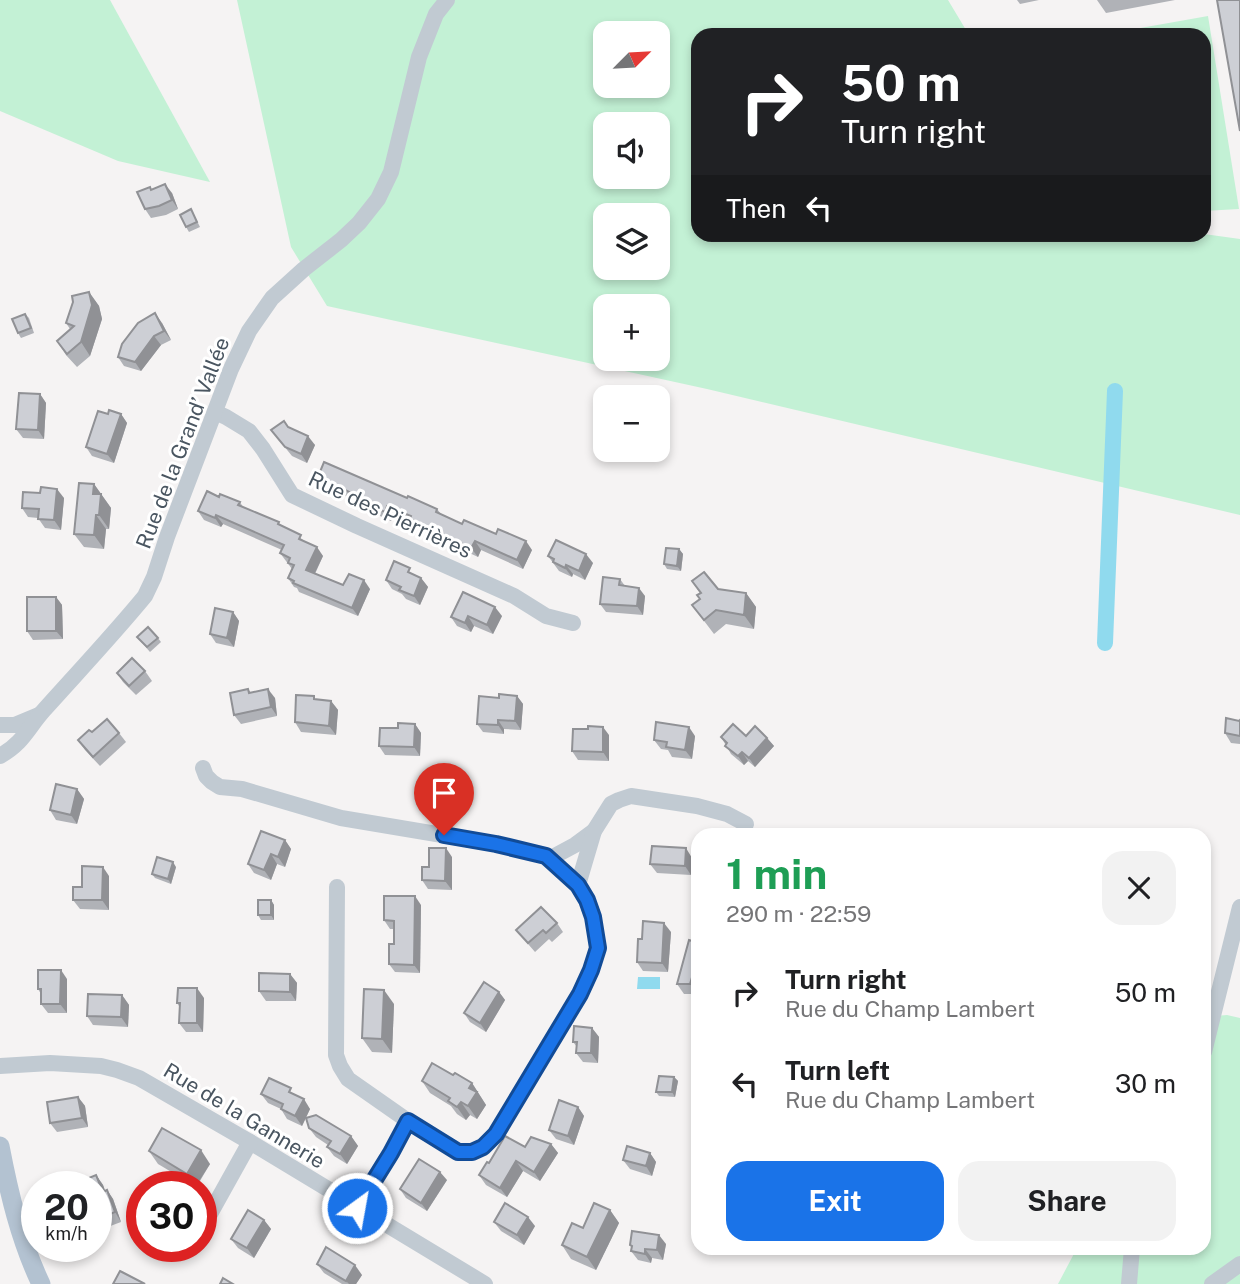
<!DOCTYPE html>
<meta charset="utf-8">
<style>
body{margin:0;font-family:"Public Sans",sans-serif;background:#f2f2f2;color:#202124;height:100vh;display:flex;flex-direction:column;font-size:26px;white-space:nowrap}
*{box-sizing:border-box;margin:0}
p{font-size:23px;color:#757577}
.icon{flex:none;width:38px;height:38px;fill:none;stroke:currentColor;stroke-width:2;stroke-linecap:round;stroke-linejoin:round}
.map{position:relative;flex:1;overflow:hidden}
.sheet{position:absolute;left:691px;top:828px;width:520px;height:427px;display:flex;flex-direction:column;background:#fff;border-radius:21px;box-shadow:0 4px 10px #0003}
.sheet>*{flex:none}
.top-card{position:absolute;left:691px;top:28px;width:520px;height:214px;border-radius:21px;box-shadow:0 4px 10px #0003;background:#202124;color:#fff;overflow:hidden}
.needle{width:46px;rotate:66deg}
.tools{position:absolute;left:593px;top:21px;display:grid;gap:14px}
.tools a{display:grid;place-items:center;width:77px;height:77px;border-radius:14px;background:#fff;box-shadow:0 4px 10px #0003;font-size:35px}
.speed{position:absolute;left:21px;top:1171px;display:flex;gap:14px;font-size:35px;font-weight:700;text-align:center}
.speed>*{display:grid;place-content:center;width:91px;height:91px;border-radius:50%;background:#fff;box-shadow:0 4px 10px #0003;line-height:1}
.speed small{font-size:18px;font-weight:400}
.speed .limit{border:10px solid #d22;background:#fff;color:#111}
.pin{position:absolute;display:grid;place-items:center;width:60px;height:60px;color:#fff;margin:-72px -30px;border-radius:50% 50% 50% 0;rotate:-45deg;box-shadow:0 0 7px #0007}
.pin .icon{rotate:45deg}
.me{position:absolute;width:77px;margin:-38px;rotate:32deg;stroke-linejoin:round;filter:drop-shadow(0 0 5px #0008)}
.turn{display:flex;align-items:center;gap:24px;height:147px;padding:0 35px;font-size:32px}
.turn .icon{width:91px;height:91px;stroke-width:2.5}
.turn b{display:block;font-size:49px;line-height:60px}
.then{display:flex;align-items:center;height:66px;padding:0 35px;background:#0003;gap:14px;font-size:26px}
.round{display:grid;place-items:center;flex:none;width:74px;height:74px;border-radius:21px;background:#f2f2f2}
.overview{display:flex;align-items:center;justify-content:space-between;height:119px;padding:0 35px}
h1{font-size:42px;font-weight:700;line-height:52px;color:#1e9e55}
.action{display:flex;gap:14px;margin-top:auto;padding:14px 35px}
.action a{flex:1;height:80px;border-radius:21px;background:#1a73e8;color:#fff;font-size:28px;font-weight:700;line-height:80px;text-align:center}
.action a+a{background:#f2f2f2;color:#202124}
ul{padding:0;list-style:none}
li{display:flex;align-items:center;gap:21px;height:91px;padding:0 35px}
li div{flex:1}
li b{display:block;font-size:26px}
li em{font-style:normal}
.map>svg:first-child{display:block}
.green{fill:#c3f1d5;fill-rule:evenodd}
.water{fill:#90daee}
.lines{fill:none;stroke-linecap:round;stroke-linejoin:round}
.canal{stroke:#90daee;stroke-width:16}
.minor{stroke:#c1cad2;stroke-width:16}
.major{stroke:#b3c2d1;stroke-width:19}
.wall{fill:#b0b2b7}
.shaded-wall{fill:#909195}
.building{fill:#cdcfd5;stroke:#909195;stroke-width:2}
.route-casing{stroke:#114b97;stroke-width:18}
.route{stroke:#1a73e8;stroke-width:12}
.labels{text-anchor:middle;stroke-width:6;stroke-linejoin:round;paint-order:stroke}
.street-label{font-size:21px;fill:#4a5661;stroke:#fff}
</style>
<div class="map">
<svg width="1240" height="1284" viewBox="0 0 1240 1284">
<rect width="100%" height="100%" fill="#f5f3f3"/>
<g class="green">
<path d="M0 0H110L210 182 118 161 0 111Z"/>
<path d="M237 0H948L969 35H698V234H1204L1240 239V515L707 389 327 306 291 247ZM606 33H658V86H606ZM606 124H658V177H606ZM606 215H658V268H606ZM606 306H658V359H606Z"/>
<path d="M1208 16 1239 209 1204 211V35H1101Z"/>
<path d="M1227 1015 1240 1018V1284H1058L1077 1248H1204V1017Z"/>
</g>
<path class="water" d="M638 977H660V989H637Z"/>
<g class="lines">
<path class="canal" d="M1105 643 1115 391"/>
<g class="minor">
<path d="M215 412 226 417 249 431 263 449 292 495 357 526 514 596 546 616 573 623"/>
<path d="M0 725H15L39 715"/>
<path d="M0 756C24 742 27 729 44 710 78 672 113 635 145 596L154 577 167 537 231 369 249 331 272 298 304 269 341 240 359 223 378 199 391 172 419 57 436 14 447 0"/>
<path d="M203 768 206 776 212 782 220 787 242 789 341 818 496 844 546 856 578 885 587 900 593 917 598 948 591 970 580 994 496 1134 483 1147 472 1152 458 1151 408 1121 348 1079 340 1066 336 1055 337 887"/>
<path d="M549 859 575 845 594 831"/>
<path d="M578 885 594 831 611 804 619 800 631 796 697 806 727 814 746 824"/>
<path d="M1204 1052 1240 907"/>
<path d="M0 1066 50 1063 101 1066 117 1070 139 1078 250 1142 485 1284"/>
<path d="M357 1208 391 1153 408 1121"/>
<path d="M201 1230 250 1142"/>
<path d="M1129 1284 1132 1248"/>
<path d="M1212 1284 1240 1264"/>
</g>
<path class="major" d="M0 1146C9 1193 20 1240 41 1284"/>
</g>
<g class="wall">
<path d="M1017 0H1039L1020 4Z"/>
<path d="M1097 0H1175L1106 13Z"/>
<path d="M152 190 172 193 178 209 166 215 151 218 145 209Z"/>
<path d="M191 209 200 227 189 232 186 227Z"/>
<path d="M89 292 99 306 102 319 90 356 77 367 66 355 57 341 70 329 66 323Z"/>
<path d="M25 314 29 318 34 333 21 338 18 333Z"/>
<path d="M162 323 171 340 161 345 141 371 124 366 118 357Z"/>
<path d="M40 394 46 403 44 439 23 438 16 429Z"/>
<path d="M108 414H121L127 423 114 463 92 456 86 447Z"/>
<path d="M289 427 315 445 307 463 292 456 271 430Z"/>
<path d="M317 479 407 498 437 509 441 514 462 524 532 550 523 569 481 550 478 557 416 528 412 523 394 515 391 521 360 507 356 501 339 493 338 494 323 488Z"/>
<path d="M94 484 111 508 109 529H106L104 549 84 547 74 534Z"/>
<path d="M40 493 64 498 61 530 45 528 38 518 28 517 22 508Z"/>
<path d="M219 497 240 502 243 507 283 526 306 542 323 556 315 574 343 585 370 589 358 616 299 592 297 588 294 587 288 578 292 569 280 553 282 550 223 524 221 527 204 520 198 511Z"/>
<path d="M679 549 683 554 681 571 667 569 664 564Z"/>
<path d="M548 556 593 563 585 580 573 574 572 577 559 571Z"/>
<path d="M415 575 421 578 428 587 420 605 406 599 402 594 392 589 386 580Z"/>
<path d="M620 579 625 586 645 596 643 615 606 612 600 604Z"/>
<path d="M692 581 718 589 746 593 756 607 754 629 726 624 714 634 692 605 700 599V593Z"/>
<path d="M56 597 62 605 63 639 33 640 27 631Z"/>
<path d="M233 612 239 621 234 647 216 643 210 634Z"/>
<path d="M502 616 493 634 474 626 471 632 457 626 451 617Z"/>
<path d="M137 637 158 638 161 642 150 652Z"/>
<path d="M145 671 152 681 136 695 123 682 117 673Z"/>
<path d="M248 689 251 693 275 698 277 716 241 724 234 715Z"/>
<path d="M517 696 523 704 521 730 504 729V734L483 732 477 724 499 698Z"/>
<path d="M317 699 331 701 338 710 336 735 301 732 295 722Z"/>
<path d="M1240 720V744L1231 743 1225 733Z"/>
<path d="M415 724 421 733 420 756 385 755 379 746Z"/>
<path d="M92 732 119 733 126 742 100 766 85 750 78 740Z"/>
<path d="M609 735V761L578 760 572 751Z"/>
<path d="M695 736 692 759 672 757 668 750 661 749 654 740Z"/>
<path d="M746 736 767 738 774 746 755 767 748 761 744 765 731 754 721 737Z"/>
<path d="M77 789 84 799 77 824 56 820 50 810Z"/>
<path d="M285 840 291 849 285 867 277 864 271 880 254 873 248 864Z"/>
<path d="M452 857V890L428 889 422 880 429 867Z"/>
<path d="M692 858 691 875 657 873 650 864Z"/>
<path d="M176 867 171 884 155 878 152 874Z"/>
<path d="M109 876V910L80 909 73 900 82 887Z"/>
<path d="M271 900 274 905V920H261L258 915Z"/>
<path d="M421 905 420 973 395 972 389 964 394 944V929H390L384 920Z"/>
<path d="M557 923 563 932 552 942 549 939 535 952 516 930Z"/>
<path d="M671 932 668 972 643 971 637 962 642 939Z"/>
<path d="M698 943 697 994H684L677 984Z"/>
<path d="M290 974 297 983 296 1001H266L259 991Z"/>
<path d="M67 979V1013H48L41 1004V994L38 989Z"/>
<path d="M499 992 505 1000 486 1032 470 1022 464 1013Z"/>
<path d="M122 995 129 1005 128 1027 93 1025 87 1016Z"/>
<path d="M204 998 203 1032H186L179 1023V1006L177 1003Z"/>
<path d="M394 1004 392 1053 372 1052 362 1038Z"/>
<path d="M592 1028 599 1037 598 1063 583 1062 576 1053 577 1047 573 1042Z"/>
<path d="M453 1075 472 1083 486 1105 477 1119 470 1115 466 1120 457 1114 451 1106 430 1093 422 1081Z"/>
<path d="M674 1077 678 1081 675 1097 659 1096 656 1092Z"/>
<path d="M261 1094 296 1096 310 1109 302 1126 287 1119 281 1109 268 1103Z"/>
<path d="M78 1097 85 1106 88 1127 57 1132 50 1123Z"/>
<path d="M578 1107 584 1116 574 1145 556 1139 549 1130Z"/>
<path d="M309 1128 351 1136 358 1146 347 1164 334 1156 327 1147 328 1145 316 1137Z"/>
<path d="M551 1144 558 1153 540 1181 523 1171 507 1197 486 1185 479 1175 489 1163 525 1147Z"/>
<path d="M149 1151 210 1164 197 1186H195L158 1164Z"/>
<path d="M650 1153 656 1162 652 1176 630 1169 623 1160Z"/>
<path d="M96 1175 103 1185 105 1191 107 1190 113 1199 121 1222 105 1228 98 1219Z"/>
<path d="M447 1180 427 1211 406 1198 400 1189Z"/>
<path d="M610 1210 619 1223 596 1270 571 1259 562 1245 583 1228Z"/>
<path d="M264 1220 271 1229 254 1258 238 1248 231 1239Z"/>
<path d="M494 1222 535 1226 524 1245 501 1231Z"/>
<path d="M666 1244 663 1260 652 1258 651 1263 638 1260 631 1251 632 1247 630 1245Z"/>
<path d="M317 1264 362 1275 356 1284H342L324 1273Z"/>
</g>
<g class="shaded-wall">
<path d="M165 184 172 193 178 209 172 200Z"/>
<path d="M89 292 99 306 102 319 90 356 81 342Z"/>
<path d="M155 313 162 323 171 340 164 331Z"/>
<path d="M154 336 161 345 141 371 135 362Z"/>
<path d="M40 394 46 403 44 439 38 430Z"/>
<path d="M121 414 127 423 114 463 107 454Z"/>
<path d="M308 436 315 445 307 463 301 454Z"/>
<path d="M332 483 339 493 338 494 331 485Z"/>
<path d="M94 484 111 508 109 529 99 515 93 494Z"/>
<path d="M57 489 64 498 61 530 54 520Z"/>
<path d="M387 506 394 515 391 521 385 512Z"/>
<path d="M96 515 106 529 104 549 94 535Z"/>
<path d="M216 515 223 524 221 527 215 518Z"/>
<path d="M475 541 481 550 478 557 471 548Z"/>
<path d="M526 541 532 550 523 569 517 560Z"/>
<path d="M317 547 323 556 312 579 306 570Z"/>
<path d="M679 549 683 554 681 571 677 566Z"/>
<path d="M586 554 593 563 585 580 579 571Z"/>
<path d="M566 565 573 574 572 577 565 568Z"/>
<path d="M421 578 428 587 420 605 414 596Z"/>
<path d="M364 580 370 589 358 616 352 608Z"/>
<path d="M639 588 645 596 643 615 637 606Z"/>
<path d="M746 593 756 607 754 629 744 615Z"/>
<path d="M56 597 62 605 63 639 56 631Z"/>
<path d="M495 607 502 616 493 634 487 625Z"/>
<path d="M233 612 239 621 234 647 227 638Z"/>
<path d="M468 616 474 626 471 632 465 623Z"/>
<path d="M268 689 275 698 277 716 271 707Z"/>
<path d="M517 696 523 704 521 730 515 721Z"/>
<path d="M331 701 338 710 336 735 329 726Z"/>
<path d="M498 720 504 729V734L498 725Z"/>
<path d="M415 724 421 733 420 756 414 747Z"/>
<path d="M603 727 609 735V761L603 752Z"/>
<path d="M689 727 695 736 692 759 685 750Z"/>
<path d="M767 738 774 746 755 767 749 758Z"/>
<path d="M742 752 748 761 744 765 738 756Z"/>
<path d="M77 789 84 799 77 824 71 815Z"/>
<path d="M285 840 291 849 285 867 278 857Z"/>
<path d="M446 848 452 857V890L445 881Z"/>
<path d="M686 848 692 858 691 875 685 866Z"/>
<path d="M271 854 277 864 271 880 264 870Z"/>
<path d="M173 862 176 867 171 884 168 879Z"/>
<path d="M103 867 109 876V910L102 900Z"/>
<path d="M415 896 421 905 420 973 414 965Z"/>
<path d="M271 900 274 905V920L271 915Z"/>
<path d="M664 923 671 932 668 972 662 963Z"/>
<path d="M698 957V989L697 994 690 984Z"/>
<path d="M61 970 67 979V1013L60 1004Z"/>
<path d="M290 974 297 983 296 1001 290 992Z"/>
<path d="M197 988 204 998 203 1032 197 1023Z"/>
<path d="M384 990 394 1004 392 1053 382 1039Z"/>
<path d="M499 992 505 1000 486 1032 480 1023Z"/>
<path d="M122 995 129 1005 128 1027 121 1017Z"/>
<path d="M592 1028 599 1037 598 1063 591 1053Z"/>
<path d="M674 1077 678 1081 675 1097 672 1092Z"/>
<path d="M472 1083 486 1105 477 1119 468 1106 469 1088Z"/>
<path d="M78 1097 85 1106 88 1127 82 1118Z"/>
<path d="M304 1099 310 1109 302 1126 295 1116Z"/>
<path d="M461 1102 470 1115 466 1120 457 1107Z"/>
<path d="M578 1107 584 1116 574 1145 568 1136Z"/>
<path d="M351 1136 358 1146 347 1164 340 1154Z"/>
<path d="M551 1144 558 1153 540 1181 534 1172Z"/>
<path d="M201 1150 210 1164 196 1186 187 1174Z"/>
<path d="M650 1153 656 1162 652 1176 646 1166Z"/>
<path d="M516 1161 523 1171 507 1197 500 1188Z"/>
<path d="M440 1172 447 1180 427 1211 421 1203Z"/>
<path d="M96 1175 103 1185 109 1201 103 1192Z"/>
<path d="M107 1190 113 1199 121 1222 115 1212Z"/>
<path d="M610 1210 619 1223 596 1270 587 1257Z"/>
<path d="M528 1217 535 1226 524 1245 517 1235Z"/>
<path d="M264 1220 271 1229 254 1258 247 1248Z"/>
<path d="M659 1235 666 1244 663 1260 657 1250Z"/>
<path d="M645 1249 652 1258 651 1263 645 1254Z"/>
<path d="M355 1265 362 1275 356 1284H349L346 1281Z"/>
</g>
<g class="building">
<path d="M1217 0H1240V131Z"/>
<path d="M165 184 172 200 159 206 145 209 137 192 150 187 151 190Z"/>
<path d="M191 209 197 222 186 227 180 215Z"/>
<path d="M89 292 92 305 81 342 67 354 57 341 74 326 66 323 73 302 72 296Z"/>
<path d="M155 313 164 331 154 336 135 362 118 357 122 344 138 323Z"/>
<path d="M25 314 31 328 18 333 12 319Z"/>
<path d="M19 393 40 394 38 430 16 429Z"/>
<path d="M109 410 121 414 107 454 86 447 98 411 108 414Z"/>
<path d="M284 421 288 427 308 436 301 454 285 447 271 430Z"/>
<path d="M324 462 407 498 408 496 437 509 436 512 462 524 464 520 496 534 498 529 526 541 517 560 475 541 471 548 410 519 411 516 387 506 385 512 354 498 355 495 332 483 331 485 317 479Z"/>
<path d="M79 483 94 484 93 494H101L99 515H96L94 535 74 534Z"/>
<path d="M41 487 57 489 54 520 38 519 39 509 22 508 23 492 40 493Z"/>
<path d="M207 491 219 497 220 494 240 502 238 505 279 522 278 524 301 535 299 539 317 547 306 570 343 585 349 574 364 580 352 608 293 583 294 581 288 578 294 565 288 563 290 558 280 553 284 545 216 515 215 518 198 511Z"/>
<path d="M556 540 586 554 579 571 566 565 565 568 553 562 554 559 548 556Z"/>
<path d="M666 548 679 549 677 566 664 564Z"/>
<path d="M394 561 410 568 408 572 421 578 414 596 399 590 401 587 386 580Z"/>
<path d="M704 572 718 589 746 593 744 615 716 610 704 620 692 605 700 599 697 595 701 593 692 581Z"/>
<path d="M603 577 620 579 619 585 639 588 637 606 600 604Z"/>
<path d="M463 592 495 607 487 625 468 616 465 623 451 617Z"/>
<rect x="27" y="597" width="29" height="34"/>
<path d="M215 608 233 612 227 638 210 634Z"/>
<path d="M148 627 158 638 147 647 137 637Z"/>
<path d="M132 658 145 671 129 686 117 673Z"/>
<path d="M248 689 249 693 268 689 271 707 234 715 230 693Z"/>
<path d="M499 694 517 696 515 721 498 720V725L477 724 479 696 499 698Z"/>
<path d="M296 695 314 696V699L331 701 329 726 295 722Z"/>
<path d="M1226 718 1239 721 1240 720V736L1225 733Z"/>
<path d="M107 719 119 733 93 757 78 740 89 730 92 732Z"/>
<path d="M656 722 689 727 685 750 666 747 667 742 654 740Z"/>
<path d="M398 723 415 724 414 747 379 746 380 728H398Z"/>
<path d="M733 724 746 736 755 726 767 738 749 758 742 752 738 756 725 746 727 743 721 737Z"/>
<path d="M588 726 603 727V752L572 751 573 729H588Z"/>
<path d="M56 784 77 789 71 815 50 810Z"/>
<path d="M261 831 285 840 278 857 271 854 264 870 248 864Z"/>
<path d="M652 846 686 848 685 866 650 864Z"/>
<path d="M429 848H446L445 881 422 880V867H429Z"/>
<path d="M157 857 173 862 168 879 152 874Z"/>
<path d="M82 866 103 867 102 900H73V887H82Z"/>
<path d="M384 896H415L414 965 389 964V944H394V921L384 920Z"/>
<rect x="258" y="900" width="13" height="15"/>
<path d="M541 907 557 923 546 933 543 930 528 943 516 930Z"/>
<path d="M643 921 664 923 662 963 637 962 638 939H642Z"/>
<path d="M689 940 698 943V957L690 984H677Z"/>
<path d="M38 970H61L60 1004H41V989H38Z"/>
<path d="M259 973 290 974V992L259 991Z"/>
<path d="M484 982 499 992 480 1023 464 1013Z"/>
<path d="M178 988H197V1023H179L180 1003H177Z"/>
<path d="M364 989 384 990 382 1039 362 1038Z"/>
<path d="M88 994 122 995 121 1017 87 1016Z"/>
<path d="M574 1026 592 1028 591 1053H576L577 1042H573Z"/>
<path d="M432 1063 453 1075 455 1073 472 1083 469 1088 477 1092 468 1106 461 1102 457 1107 448 1101 450 1098 422 1081Z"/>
<path d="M659 1076 674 1077 672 1092H656Z"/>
<path d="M269 1078 291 1088 289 1092 304 1099 295 1116 281 1109 283 1104 261 1094Z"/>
<path d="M78 1097 82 1118 50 1123 47 1102Z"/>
<path d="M559 1100 578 1107 568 1136 549 1130Z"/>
<path d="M316 1115 351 1136 340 1154 327 1147 331 1141 309 1128 306 1118Z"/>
<path d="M162 1128 201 1150 187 1174 149 1151Z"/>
<path d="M505 1136 525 1147 531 1137 551 1144 534 1172 516 1161 500 1188 479 1175 487 1162 489 1163Z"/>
<path d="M627 1146 650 1153 646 1166 623 1160Z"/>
<path d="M419 1159 440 1172 421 1203 400 1189Z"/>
<path d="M96 1175 103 1192 107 1190 115 1212 98 1219 96 1213V1186H80L79 1182Z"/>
<path d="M505 1203 528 1217 517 1235 494 1222Z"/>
<path d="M594 1203 610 1210 587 1257 562 1245 572 1223 583 1228Z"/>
<path d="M248 1210 264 1220 247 1248 231 1239Z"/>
<path d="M632 1231 659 1235 657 1250 645 1249V1254L631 1251 632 1246 630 1245Z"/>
<path d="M326 1247 355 1265 346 1281 317 1264Z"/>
<path d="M120 1271 145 1284H113Z"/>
<path d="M223 1278 233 1284H220Z"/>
</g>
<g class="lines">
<g class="route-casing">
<path id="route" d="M357 1208 391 1153 408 1121 458 1152H472L483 1147 496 1134 580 994 591 970 598 948 593 917 587 900 578 885 546 856 496 844 444 835"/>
</g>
<use href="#route" class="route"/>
</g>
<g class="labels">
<g class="street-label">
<text transform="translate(183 443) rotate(-69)" y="7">Rue de la Grand’ Vallée</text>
<text transform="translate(390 515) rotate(25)" y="7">Rue des Pierrières</text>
<text transform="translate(244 1116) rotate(31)" y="7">Rue de la Gannerie</text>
</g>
</g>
</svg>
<div class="tools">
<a><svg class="needle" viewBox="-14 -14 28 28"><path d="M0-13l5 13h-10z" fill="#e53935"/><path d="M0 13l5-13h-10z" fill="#757577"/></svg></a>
<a><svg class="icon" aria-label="sound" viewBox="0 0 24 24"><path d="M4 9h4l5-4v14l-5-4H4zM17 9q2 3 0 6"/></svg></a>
<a><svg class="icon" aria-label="layers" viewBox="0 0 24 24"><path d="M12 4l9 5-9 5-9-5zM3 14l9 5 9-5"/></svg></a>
<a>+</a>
<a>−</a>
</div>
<div class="speed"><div>20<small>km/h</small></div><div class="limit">30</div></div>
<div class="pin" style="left:444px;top:835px;background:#d93025"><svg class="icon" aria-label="arrive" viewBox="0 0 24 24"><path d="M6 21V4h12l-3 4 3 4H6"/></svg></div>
<svg class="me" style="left:357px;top:1208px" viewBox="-20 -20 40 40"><circle r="17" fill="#1a73e8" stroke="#fff" stroke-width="3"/><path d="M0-11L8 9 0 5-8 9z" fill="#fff"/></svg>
<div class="top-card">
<div class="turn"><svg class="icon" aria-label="right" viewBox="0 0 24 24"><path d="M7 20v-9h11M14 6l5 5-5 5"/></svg><div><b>50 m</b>Turn right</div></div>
<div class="then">Then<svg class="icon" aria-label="left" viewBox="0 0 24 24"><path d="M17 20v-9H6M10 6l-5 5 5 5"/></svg></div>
</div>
<section class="sheet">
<div class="overview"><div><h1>1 min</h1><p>290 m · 22:59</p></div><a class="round"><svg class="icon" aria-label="close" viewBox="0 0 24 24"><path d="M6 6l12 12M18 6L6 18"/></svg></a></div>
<ul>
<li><svg class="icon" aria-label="right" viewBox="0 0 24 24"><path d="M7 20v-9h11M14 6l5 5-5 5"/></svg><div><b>Turn right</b><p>Rue du Champ Lambert</p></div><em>50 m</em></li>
<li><svg class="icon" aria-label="left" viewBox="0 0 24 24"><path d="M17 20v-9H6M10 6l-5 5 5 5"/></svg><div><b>Turn left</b><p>Rue du Champ Lambert</p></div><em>30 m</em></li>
</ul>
<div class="action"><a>Exit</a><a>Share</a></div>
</section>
</div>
